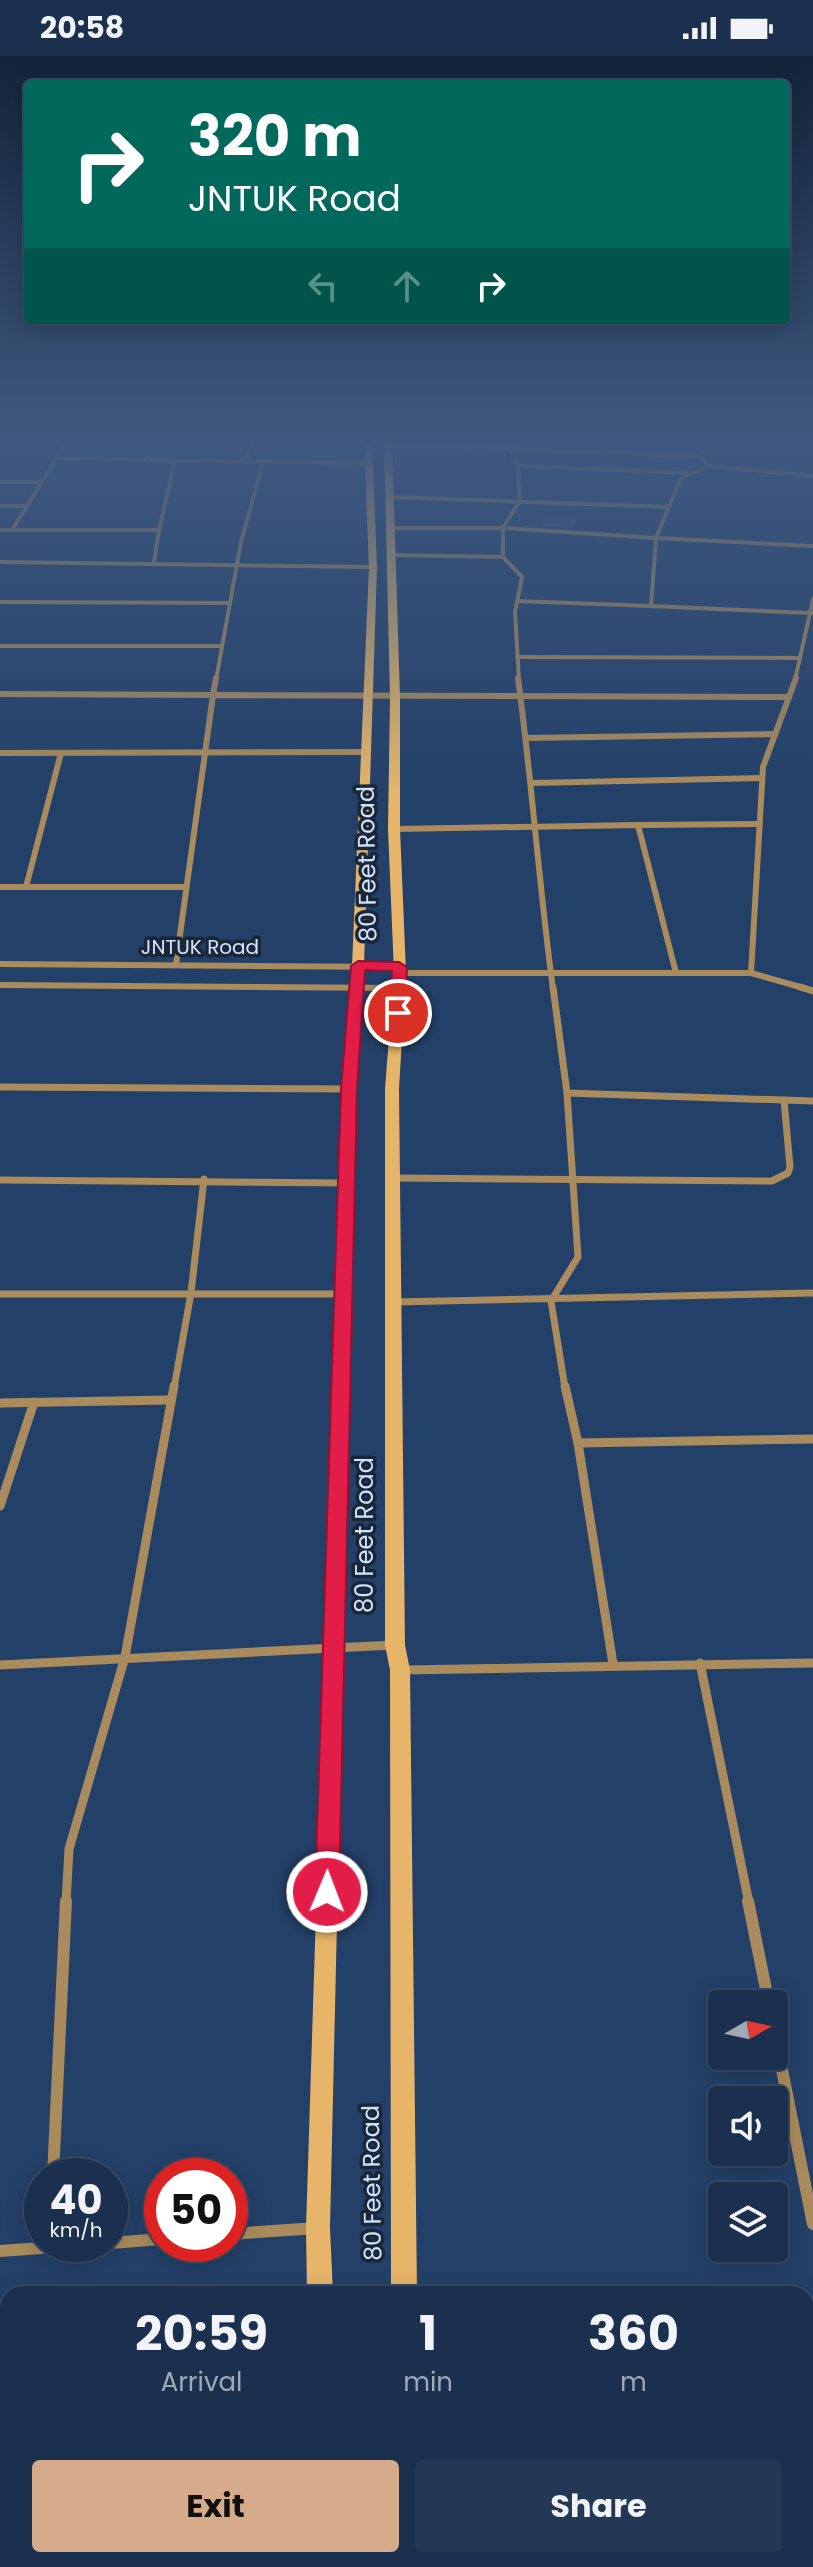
<!DOCTYPE html>
<style>
body{margin:0;font-family:Poppins,sans-serif;background:#233855;color:#f1f3f6;height:100vh;display:flex;flex-direction:column;font-size:30px;white-space:nowrap}
*{box-sizing:border-box;margin:0}
p{font-size:26px;color:#9fa9b6}
.icon{flex:none;width:44px;height:44px;fill:none;stroke:currentColor;stroke-width:2;stroke-linecap:round;stroke-linejoin:round}
.map{position:relative;flex:1;overflow:hidden}
.panel{position:absolute;left:0px;top:2230px;width:814px;height:282px;display:flex;flex-direction:column;background:#1a304e;border-radius:24px 24px 0 0;box-shadow:0 4px 20px #0003,0 0 0 2px #384b66}
.panel>*{flex:none}
.top-card{position:absolute;left:24px;top:24px;width:766px;height:244px;border-radius:8px;box-shadow:0 4px 20px #0003,0 0 0 2px #384b66;background:#00695c;color:#fff;overflow:hidden}
.needle{width:52px;rotate:81deg}
.controls{position:absolute;left:708px;top:1934px;display:grid;gap:16px}
.controls a{display:grid;place-items:center;width:80px;height:80px;border-radius:8px;background:#1a304e;box-shadow:0 4px 20px #0003,0 0 0 2px #384b66;font-size:40px}
.speed{position:absolute;left:24px;top:2102px;display:flex;gap:16px;font-size:40px;font-weight:700;text-align:center}
.speed>*{display:grid;place-content:center;width:104px;height:104px;border-radius:50%;background:#1a304e;box-shadow:0 4px 20px #0003,0 0 0 2px #384b66;line-height:1}
.speed small{font-size:20px;font-weight:400}
.speed .limit{border:12px solid #d22;background:#fff;color:#111}
.pin{position:absolute;display:grid;place-items:center;width:68px;height:68px;color:#fff;margin:-34px;border:4px solid #fff;border-radius:50%;box-shadow:0 2px 8px #0007}
.me{position:absolute;width:88px;margin:-44px;rotate:1deg;stroke-linejoin:round;filter:drop-shadow(0 0 6px #0008)}
.turn{display:flex;align-items:center;gap:28px;height:168px;padding:0 32px;font-size:36px}
.turn .icon{width:104px;height:104px;stroke-width:2.5}
.turn b{display:block;font-size:56px;line-height:68px}
.lanes{display:flex;align-items:center;height:76px;padding:0 32px;background:#0003;justify-content:center;gap:40px;direction:ltr}
.lanes .off{opacity:.35}
.eta{display:flex;justify-content:space-evenly;align-items:center;height:136px;text-align:center}
.eta b{font-size:48px;font-weight:700;line-height:56px}
.cta{display:flex;gap:16px;margin-top:auto;padding:16px 32px}
.cta a{flex:1;height:92px;border-radius:8px;background:#d6ab8b;color:#111;font-size:32px;font-weight:700;line-height:92px;text-align:center}
.cta a+a{background:#233855;color:#f1f3f6}
.status{display:flex;justify-content:space-between;align-items:center;height:56px;padding:0 40px;background:#1a304e;direction:ltr}
.status svg{height:22px;fill:currentColor}
.map>svg:first-child{display:block}
.building{fill:#454b7a}
.lines{fill:none;stroke-linecap:round;stroke-linejoin:round}
.minor-far4{stroke:#aa8b5d;stroke-width:4}
.minor-far3{stroke:#aa8b5d;stroke-width:6}
.minor-far2{stroke:#aa8b5d;stroke-width:7}
.minor-far1{stroke:#aa8b5d;stroke-width:9}
.minor{stroke:#aa8b5d;stroke-width:12}
.tertiary{fill:#aa8b5d;fill-rule:evenodd}
.secondary{fill:#e6b569;fill-rule:evenodd}
.route{fill:#e11d48;stroke:#92132f;stroke-width:2}
.labels{text-anchor:middle;stroke-width:7;stroke-linejoin:round;paint-order:stroke}
.far-street-label{font-size:20px;fill:#d1e3fc;stroke:#1a2739}
.street-label{font-size:24px;fill:#d1e3fc;stroke:#1a2739}
</style>
<div class="status"><b>20:58</b><svg viewBox="0 0 49 12"><path d="M0 12V9h3v3zM5 12V6h3v6zM10 12V3h3v9zM15 12V0h3v12zM26 1h20v11H26zM47 4h2v5h-2z"/></svg></div>
<div class="map">
<svg width="813" height="2511" viewBox="0 0 813 2511">
<rect width="100%" height="100%" fill="#234068"/>
<path class="building" d="M544 461 576 462 574 472 541 471Z"/>
<g class="lines">
<g class="minor-far4">
<path d="M153 384 147 404 368 407"/>
<path d="M388 389 509 392 518 410 520 444 503 472V501L391 499"/>
<path d="M509 392 702 401"/>
<path d="M57 402 66 384"/>
<path d="M245 406 254 384"/>
<path d="M518 410 688 417"/>
<path d="M708 410 813 420"/>
<path d="M0 426H42"/>
<path d="M389 441 668 451"/>
<path d="M0 450H28"/>
<path d="M392 472H503L656 482 681 422 708 410 702 401 703 384"/>
<path d="M0 474H12L57 402 147 404"/>
<path d="M12 474H159L175 405"/>
<path d="M503 501 522 521 515 556 519 624"/>
<path d="M0 506 373 511"/>
<path d="M154 506 159 474"/>
<path d="M517 545 651 550 656 482 813 490"/>
<path d="M0 546 230 547"/>
<path d="M651 550 810 557 813 543"/>
<path d="M0 590H222"/>
<path d="M517 601 800 602"/>
<path d="M216 624 241 486 263 407"/>
<path d="M795 624 810 557H813"/>
</g>
<g class="minor-far3">
<path d="M518 622C532 726 539 830 553 933"/>
<path d="M0 638 213 639 216 622"/>
<path d="M526 682 775 678"/>
<path d="M0 697 366 696"/>
<path d="M531 727 762 722"/>
<path d="M638 769 759 768"/>
<path d="M394 773 638 769 676 917"/>
<path d="M0 831H185"/>
<path d="M26 831 61 697"/>
<path d="M176 908 213 639 789 641"/>
<path d="M400 917H751L807 933"/>
<path d="M751 917 763 711 796 622"/>
</g>
<g class="minor-far2">
<path d="M553 931 567 1037 813 1045"/>
<path d="M800 931 813 935"/>
<path d="M0 1031 349 1033"/>
<path d="M392 1122 772 1125 788 1117 790 1111 784 1044"/>
<path d="M0 1124 347 1127"/>
<path d="M0 1238H344"/>
<path d="M395 1246 813 1237"/>
<path d="M174 1332 191 1237 204 1123"/>
<path d="M565 1332 551 1245 578 1201 567 1037"/>
</g>
<g class="minor-far1">
<path d="M565 1330 578 1387 613 1608"/>
<path d="M0 1347 169 1344"/>
<path d="M578 1387 813 1383"/>
<path d="M0 1450 34 1346"/>
<path d="M700 1607 749 1847"/>
<path d="M0 1609 394 1589"/>
<path d="M401 1614 813 1607"/>
<path d="M66 1847 69 1793 125 1601 174 1330"/>
</g>
<g class="minor">
<path d="M748 1845 769 1948"/>
<path d="M774 1974 813 2168"/>
<path d="M53 2120 66 1845"/>
<path d="M230 2178 317 2172"/>
<path d="M110 2187 162 2183"/>
<path d="M0 2195 98 2188"/>
</g>
<g class="tertiary">
<path d="M0 905 399 908 405 911 399 914 0 911Z"/>
<path d="M0 926 399 929 405 932 399 935 0 932Z"/>
</g>
<g class="secondary">
<path d="M364 384H372L377 511 364 910 356 1033 330 2172 333 2238H307L306 2172 342 1033 352 910 369 511Z"/>
<path d="M384 384H392L400 642V773L406 917 399 1033 405 1589 410 1614 417 2238H391L390 1614 385 1589V1033L394 917 388 773 390 642Z"/>
<rect x="311" y="2504" width="28" height="7"/>
<rect x="398" y="2504" width="28" height="7"/>
</g>
</g>
<linearGradient id="sky" x2="0" y2="1"><stop stop-color="#132339"/><stop offset="0.52" stop-color="#3f5980"/><stop offset="1" stop-color="#3f5980" stop-opacity="0"/></linearGradient>
<rect width="813" height="736" fill="url(#sky)"/>
<path class="route" d="M358 905 399 906 407 911 405 957 398 962 390 957 392 915 365 914 357 1033 339 1836 335 1843 327 1845 318 1843 315 1836 341 1033 351 910Z"/>
<g class="labels">
<g class="far-street-label">
<text x="200" y="898">JNTUK Road</text>
</g>
<g class="street-label">
<text transform="translate(367 808) rotate(-91)" y="8">80 Feet Road</text>
<text transform="translate(365 1479) rotate(-90)" y="8">80 Feet Road</text>
<text transform="translate(372 2127) rotate(-91)" y="8">80 Feet Road</text>
</g>
</g>
</svg>
<div class="controls">
<a><svg class="needle" viewBox="-14 -14 28 28"><path d="M0-13l5 13h-10z" fill="#e53935"/><path d="M0 13l5-13h-10z" fill="#9fa9b6"/></svg></a>
<a><svg class="icon" aria-label="sound" viewBox="0 0 24 24"><path d="M4 9h4l5-4v14l-5-4H4zM17 9q2 3 0 6"/></svg></a>
<a><svg class="icon" aria-label="layers" viewBox="0 0 24 24"><path d="M12 4l9 5-9 5-9-5zM3 14l9 5 9-5"/></svg></a>
</div>
<div class="speed"><div>40<small>km/h</small></div><div class="limit">50</div></div>
<div class="pin" style="left:398px;top:957px;background:#d93025"><svg class="icon" aria-label="arrive" viewBox="0 0 24 24"><path d="M6 21V4h12l-3 4 3 4H6"/></svg></div>
<svg class="me" style="left:327px;top:1836px" viewBox="-20 -20 40 40"><circle r="17" fill="#e11d48" stroke="#fff" stroke-width="3"/><path d="M0-11L8 9 0 5-8 9z" fill="#fff"/></svg>
<div class="top-card">
<div class="turn"><svg class="icon" aria-label="right" viewBox="0 0 24 24"><path d="M7 20v-9h11M14 6l5 5-5 5"/></svg><div><b>320 m</b>JNTUK Road</div></div>
<div class="lanes"><svg class="icon off" aria-label="left" viewBox="0 0 24 24"><path d="M17 20v-9H6M10 6l-5 5 5 5"/></svg><svg class="icon off" aria-label="ahead" viewBox="0 0 24 24"><path d="M12 20V5M6 11l6-6 6 6"/></svg><svg class="icon" aria-label="right" viewBox="0 0 24 24"><path d="M7 20v-9h11M14 6l5 5-5 5"/></svg></div>
</div>
<section class="panel">
<div class="eta">
<div><b>20:59</b><p>Arrival</p></div>
<div><b>1</b><p>min</p></div>
<div><b>360</b><p>m</p></div>
</div>
<div class="cta"><a>Exit</a><a>Share</a></div>
</section>
</div>
